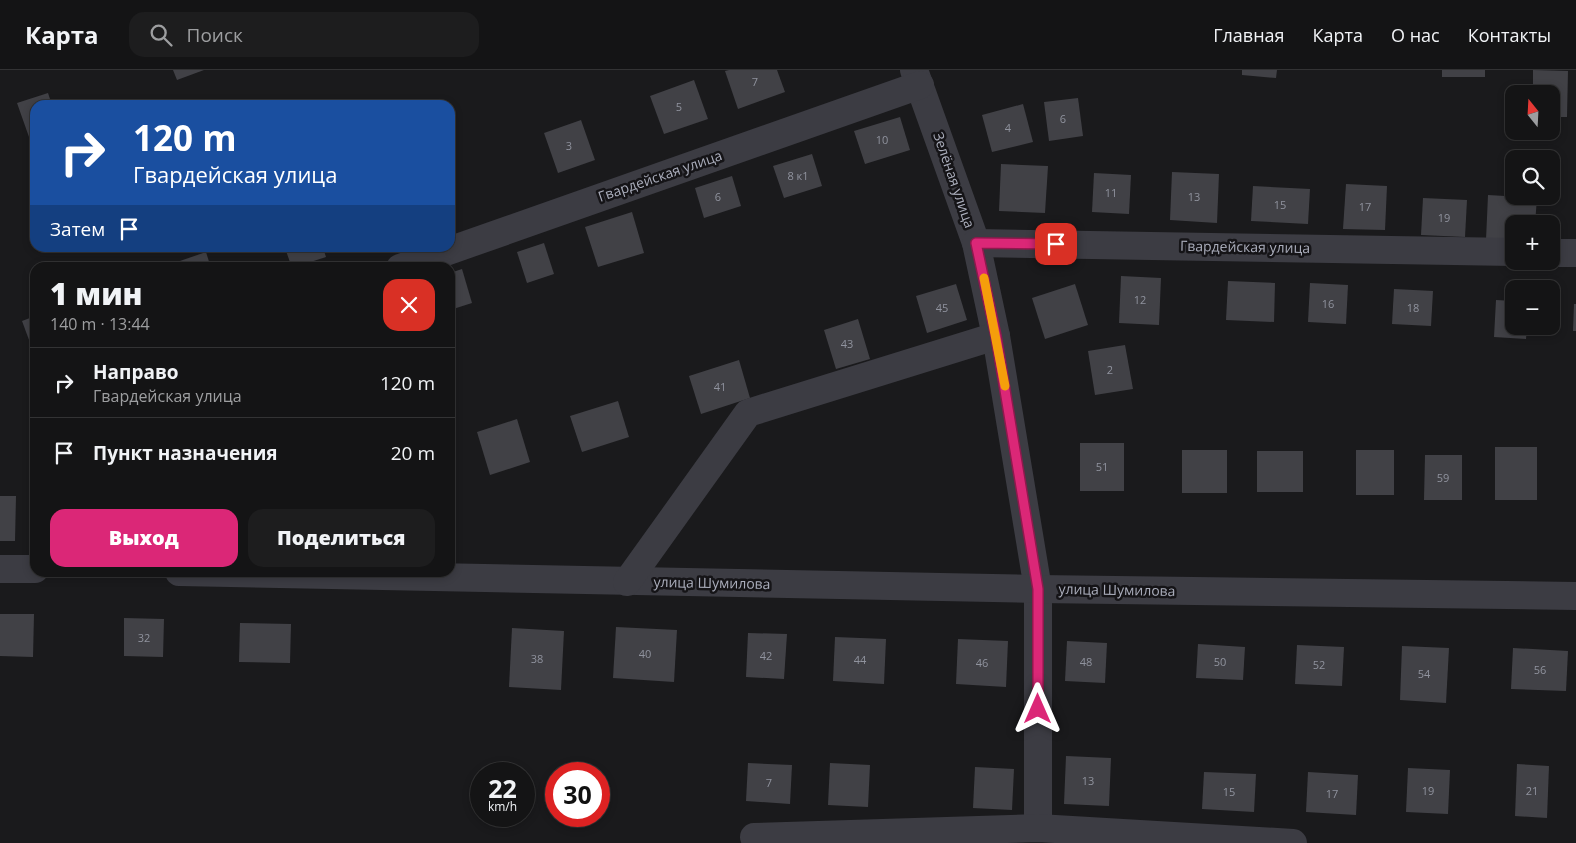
<!DOCTYPE html>
<html lang="ru">
<meta charset="utf-8">
<style>
body{margin:0;font-family:"Open Sans",sans-serif;background:#1d1d1e;color:#f1f3f6;height:100vh;display:flex;flex-direction:column;font-size:19px;white-space:nowrap}
*{box-sizing:border-box;margin:0}
p{font-size:16px;color:#9d9ea0}
.icon{flex:none;width:28px;height:28px;fill:none;stroke:currentColor;stroke-width:2;stroke-linecap:round;stroke-linejoin:round}
.map{position:relative;flex:1;overflow:hidden}
.details{position:absolute;left:30px;top:192px;width:425px;height:315px;display:flex;flex-direction:column;background:#141415;border-radius:15px;box-shadow:0 2px 8px #0003,0 0 0 1px #333334}
.details>*{flex:none}
.top-card{position:absolute;left:30px;top:30px;width:425px;height:152px;border-radius:15px;box-shadow:0 2px 8px #0003,0 0 0 1px #333334;background:#1a4fa0;color:#fff;overflow:hidden}
.needle{width:32px;rotate:342deg}
.fabs{position:absolute;left:1505px;top:15px;display:grid;gap:10px}
.fabs a{display:grid;place-items:center;width:55px;height:55px;border-radius:10px;background:#141415;box-shadow:0 2px 8px #0003,0 0 0 1px #333334;font-size:25px}
.speed{position:absolute;left:470px;top:692px;display:flex;gap:10px;font-size:25px;font-weight:700;text-align:center}
.speed>*{display:grid;place-content:center;width:65px;height:65px;border-radius:50%;background:#141415;box-shadow:0 2px 8px #0003,0 0 0 1px #333334;line-height:1}
.speed small{font-size:12px;font-weight:400}
.speed .limit{border:8px solid #d22;background:#fff;color:#111}
.pin{position:absolute;display:grid;place-items:center;width:42px;height:42px;color:#fff;margin:-21px;border-radius:10px;box-shadow:0 2px 8px #0006}
.me{position:absolute;width:55px;margin:-28px;rotate:0deg;stroke-linejoin:round;filter:drop-shadow(0 0 4px #0008)}
.turn{display:flex;align-items:center;gap:18px;height:105px;padding:0 20px;font-size:22px}
.turn .icon{width:65px;height:65px;stroke-width:2.5}
.turn b{display:block;font-size:35px;line-height:42px}
.then{display:flex;align-items:center;height:48px;padding:0 20px;background:#0003;gap:10px;font-size:19px}
.round{display:grid;place-items:center;flex:none;width:52px;height:52px;border-radius:15px;background:#1d1d1e}
.summary{display:flex;align-items:center;justify-content:space-between;height:85px;padding:0 20px}
h1{font-size:30px;font-weight:800;line-height:38px}
.primary-button{display:flex;gap:10px;margin-top:auto;padding:10px 20px}
.primary-button a{flex:1;height:58px;border-radius:15px;background:#db2777;color:#fff;font-size:20px;font-weight:800;line-height:58px;text-align:center}
.primary-button a+a{background:#1d1d1e;color:#f1f3f6}
ul{padding:0;list-style:none}
li{display:flex;align-items:center;gap:15px;height:70px;padding:0 20px;border-top:1px solid #333334}
li div{flex:1}
li b{display:block;font-size:19px}
li em{font-style:normal}
header{display:flex;align-items:center;gap:30px;box-sizing:border-box;height:70px;padding:0 25px;background:#141415;border-bottom:1px solid #333334}
header strong{font-size:24px}
nav{display:flex;gap:28px;margin-inline-start:auto;font-size:18px}
.search{width:350px;height:45px;background:#1d1d1e;display:flex;align-items:center;gap:12px;box-sizing:border-box;padding:0 18px;border-radius:15px;color:#9d9ea0;font-size:19px}
.map>svg:first-child{display:block}
.building{fill:#414146}
.lines{fill:none;stroke-linecap:round;stroke-linejoin:round}
.minor{stroke:#3c3c43;stroke-width:28}
.route-casing{stroke:#8e194d;stroke-width:12}
.route{stroke:#db2777;stroke-width:9}
.slow{stroke:#f59e0b;stroke-width:9}
.labels{text-anchor:middle;stroke-width:5;stroke-linejoin:round;paint-order:stroke}
.number-label{font-size:11px;fill:#90939e}
.street-label{font-size:14px;fill:#abaebc;stroke:#151417}
</style>
<header>
<strong>Карта</strong>
<div class="search"><svg class="icon" aria-label="search" viewBox="0 0 24 24"><circle cx="10" cy="10" r="6"/><path d="M15 15l6 6"/></svg>Поиск</div>
<nav><a>Главная</a><a>Карта</a><a>О нас</a><a>Контакты</a></nav>
</header>
<div class="map">
<svg width="1576" height="773" viewBox="0 0 1576 773">
<rect width="100%" height="100%" fill="#1a1a1c"/>
<g class="building">
<path d="M173 0H204L177 10Z"/>
<path d="M729 0H777L785 22 738 39 725 1Z"/>
<path d="M1242 0H1277L1276 8 1242 5Z"/>
<rect x="1442" y="0" width="43" height="7"/>
<path d="M1533 0 1568 1 1567 47H1551V24H1533Z"/>
<path d="M694 10 708 49 664 64 650 26Z"/>
<path d="M48 23 52 35H35V65L29 67 17 33Z"/>
<path d="M1078 28 1083 66 1049 71 1044 32Z"/>
<path d="M1023 34 1033 72 992 82 982 45Z"/>
<path d="M900 47 910 80 865 94 854 61Z"/>
<path d="M581 50 595 90 558 103 544 63Z"/>
<path d="M812 84 822 116 784 128 773 96Z"/>
<path d="M1001 94 1048 96 1045 143 999 141Z"/>
<path d="M1172 102 1219 104 1217 153 1170 150Z"/>
<path d="M1094 103 1131 105 1129 144 1092 142Z"/>
<path d="M732 106 741 136 704 148 695 118Z"/>
<path d="M1346 114 1387 116 1385 160 1343 159Z"/>
<path d="M1253 116 1310 119 1308 154 1251 151Z"/>
<path d="M1488 125 1537 128 1535 154H1514V171L1486 170Z"/>
<path d="M1423 128 1467 130 1465 167 1421 165Z"/>
<path d="M632 142 644 183 598 197 585 157Z"/>
<path d="M544 173 554 204 527 213 517 182Z"/>
<path d="M285 178H323L326 187 292 198Z"/>
<path d="M206 182 211 198H179L177 192Z"/>
<path d="M462 199 472 233 450 240V203Z"/>
<path d="M1121 206 1161 208 1159 255 1119 253Z"/>
<path d="M1228 211 1275 213 1274 252 1226 250Z"/>
<path d="M1310 213 1348 215 1346 254 1308 252Z"/>
<path d="M956 214 967 250 927 263 916 226Z"/>
<path d="M1075 214 1088 255 1045 269 1032 228Z"/>
<path d="M1394 219 1433 221 1431 256 1392 254Z"/>
<path d="M1496 230 1514 231V256H1527L1526 269 1494 267Z"/>
<path d="M1574 234H1576V261H1573Z"/>
<path d="M35 246V286L22 251Z"/>
<path d="M858 249 870 289 836 299 824 260Z"/>
<path d="M1125 275 1133 319 1095 325 1088 281Z"/>
<path d="M739 290 750 328 701 344 689 306Z"/>
<path d="M618 331 629 367 582 382 570 346Z"/>
<path d="M517 349 530 392 490 405 477 362Z"/>
<rect x="1080" y="373" width="44" height="48"/>
<rect x="1495" y="377" width="42" height="53"/>
<rect x="1182" y="380" width="45" height="43"/>
<rect x="1356" y="380" width="38" height="45"/>
<rect x="1257" y="381" width="46" height="41"/>
<path d="M1425 385H1462V430H1424Z"/>
<path d="M0 426H16L15 471H0Z"/>
<path d="M0 544H34L33 587 0 586Z"/>
<path d="M124 548 164 549 163 587 124 586Z"/>
<path d="M240 553 291 554 290 593 239 592Z"/>
<path d="M616 557 677 560 674 612 613 608Z"/>
<path d="M512 558 564 561 561 620 509 617Z"/>
<path d="M748 563 787 564 784 609 746 607Z"/>
<path d="M835 567 886 569 884 614 833 611Z"/>
<path d="M958 569 1008 571 1006 617 956 614Z"/>
<path d="M1067 571 1107 573 1105 613 1065 611Z"/>
<path d="M1198 574 1245 577 1243 610 1196 608Z"/>
<path d="M1297 575 1344 577 1342 616 1295 614Z"/>
<path d="M1402 576 1449 578 1446 633 1400 630Z"/>
<path d="M1513 578 1568 581 1566 621 1511 619Z"/>
<path d="M1066 686 1111 688 1109 736 1064 734Z"/>
<path d="M748 693 792 695 790 734 746 731Z"/>
<path d="M830 693 870 695 868 737 828 735Z"/>
<path d="M1517 694 1549 696 1547 748 1515 746Z"/>
<path d="M975 697 1014 699 1012 740 973 738Z"/>
<path d="M1408 698 1450 700 1448 744 1406 742Z"/>
<path d="M1204 702 1256 704 1254 742 1202 739Z"/>
<path d="M1308 702 1358 705 1356 745 1306 742Z"/>
</g>
<g class="lines">
<g class="minor">
<path d="M914 0 976 173 996 266 1038 519V758"/>
<path d="M976 173 1514 182"/>
<path d="M1551 183H1576"/>
<path d="M400 198 920 15"/>
<path d="M0 499H35"/>
<path d="M179 502 1038 519 1576 526"/>
<path d="M627 512 748 343 996 266"/>
<path d="M754 767 1038 758 1293 773"/>
</g>
</g>
<g class="lines">
<g class="route-casing">
<path id="route" d="M1038 639V519L996 266 976 173 1056 174"/>
</g>
<use href="#route" class="route"/>
<path class="slow" d="M984 208 1005 316"/>
</g>
<g class="labels">
<g class="number-label">
<text x="755" y="16">7</text>
<text x="679" y="41">5</text>
<text x="1063" y="53">6</text>
<text x="1008" y="62">4</text>
<text x="882" y="74">10</text>
<text x="569" y="80">3</text>
<text x="798" y="110">8 к1</text>
<text x="1111" y="127">11</text>
<text x="718" y="131">6</text>
<text x="1194" y="131">13</text>
<text x="1280" y="139">15</text>
<text x="1365" y="141">17</text>
<text x="1444" y="152">19</text>
<text x="1140" y="234">12</text>
<text x="1328" y="238">16</text>
<text x="942" y="242">45</text>
<text x="1413" y="242">18</text>
<text x="847" y="278">43</text>
<text x="1110" y="304">2</text>
<text x="720" y="321">41</text>
<text x="1102" y="401">51</text>
<text x="1443" y="412">59</text>
<text x="144" y="572">32</text>
<text x="645" y="588">40</text>
<text x="766" y="590">42</text>
<text x="537" y="593">38</text>
<text x="860" y="594">44</text>
<text x="1086" y="596">48</text>
<text x="1220" y="596">50</text>
<text x="982" y="597">46</text>
<text x="1319" y="599">52</text>
<text x="1540" y="604">56</text>
<text x="1424" y="608">54</text>
<text x="1088" y="715">13</text>
<text x="769" y="717">7</text>
<text x="1428" y="725">19</text>
<text x="1532" y="725">21</text>
<text x="1229" y="726">15</text>
<text x="1332" y="728">17</text>
</g>
<g class="street-label">
<text transform="translate(660 106) rotate(-19)" y="5">Гвардейская улица</text>
<text transform="translate(954 110) rotate(71)" y="5">Зелёная улица</text>
<text transform="translate(1245 177) rotate(1)" y="5">Гвардейская улица</text>
<text transform="translate(712 513) rotate(1)" y="5">улица Шумилова</text>
<text transform="translate(1117 520) rotate(1)" y="5">улица Шумилова</text>
</g>
</g>
</svg>
<div class="fabs">
<a><svg class="needle" viewBox="-14 -14 28 28"><path d="M0-13l5 13h-10z" fill="#e53935"/><path d="M0 13l5-13h-10z" fill="#9d9ea0"/></svg></a>
<a><svg class="icon" aria-label="search" viewBox="0 0 24 24"><circle cx="10" cy="10" r="6"/><path d="M15 15l6 6"/></svg></a>
<a>+</a>
<a>−</a>
</div>
<div class="speed"><div>22<small>km/h</small></div><div class="limit">30</div></div>
<div class="pin" style="left:1056px;top:174px;background:#d93025"><svg class="icon" aria-label="arrive" viewBox="0 0 24 24"><path d="M6 21V4h12l-3 4 3 4H6"/></svg></div>
<svg class="me" style="left:1038px;top:639px" viewBox="-20 -20 40 40"><path d="M0-17L14 15 0 8-14 15z" fill="#db2777" stroke="#fff" stroke-width="4"/></svg>
<div class="top-card">
<div class="turn"><svg class="icon" aria-label="right" viewBox="0 0 24 24"><path d="M7 20v-9h11M14 6l5 5-5 5"/></svg><div><b>120 m</b>Гвардейская улица</div></div>
<div class="then">Затем<svg class="icon" aria-label="arrive" viewBox="0 0 24 24"><path d="M6 21V4h12l-3 4 3 4H6"/></svg></div>
</div>
<section class="details">
<div class="summary"><div><h1>1 мин</h1><p>140 m · 13:44</p></div><a class="round" style="background:#d93025;color:#fff"><svg class="icon" aria-label="close" viewBox="0 0 24 24"><path d="M6 6l12 12M18 6L6 18"/></svg></a></div>
<ul>
<li><svg class="icon" aria-label="right" viewBox="0 0 24 24"><path d="M7 20v-9h11M14 6l5 5-5 5"/></svg><div><b>Направо</b><p>Гвардейская улица</p></div><em>120 m</em></li>
<li><svg class="icon" aria-label="arrive" viewBox="0 0 24 24"><path d="M6 21V4h12l-3 4 3 4H6"/></svg><div><b>Пункт назначения</b></div><em>20 m</em></li>
</ul>
<div class="primary-button"><a>Выход</a><a>Поделиться</a></div>
</section>
</div>
